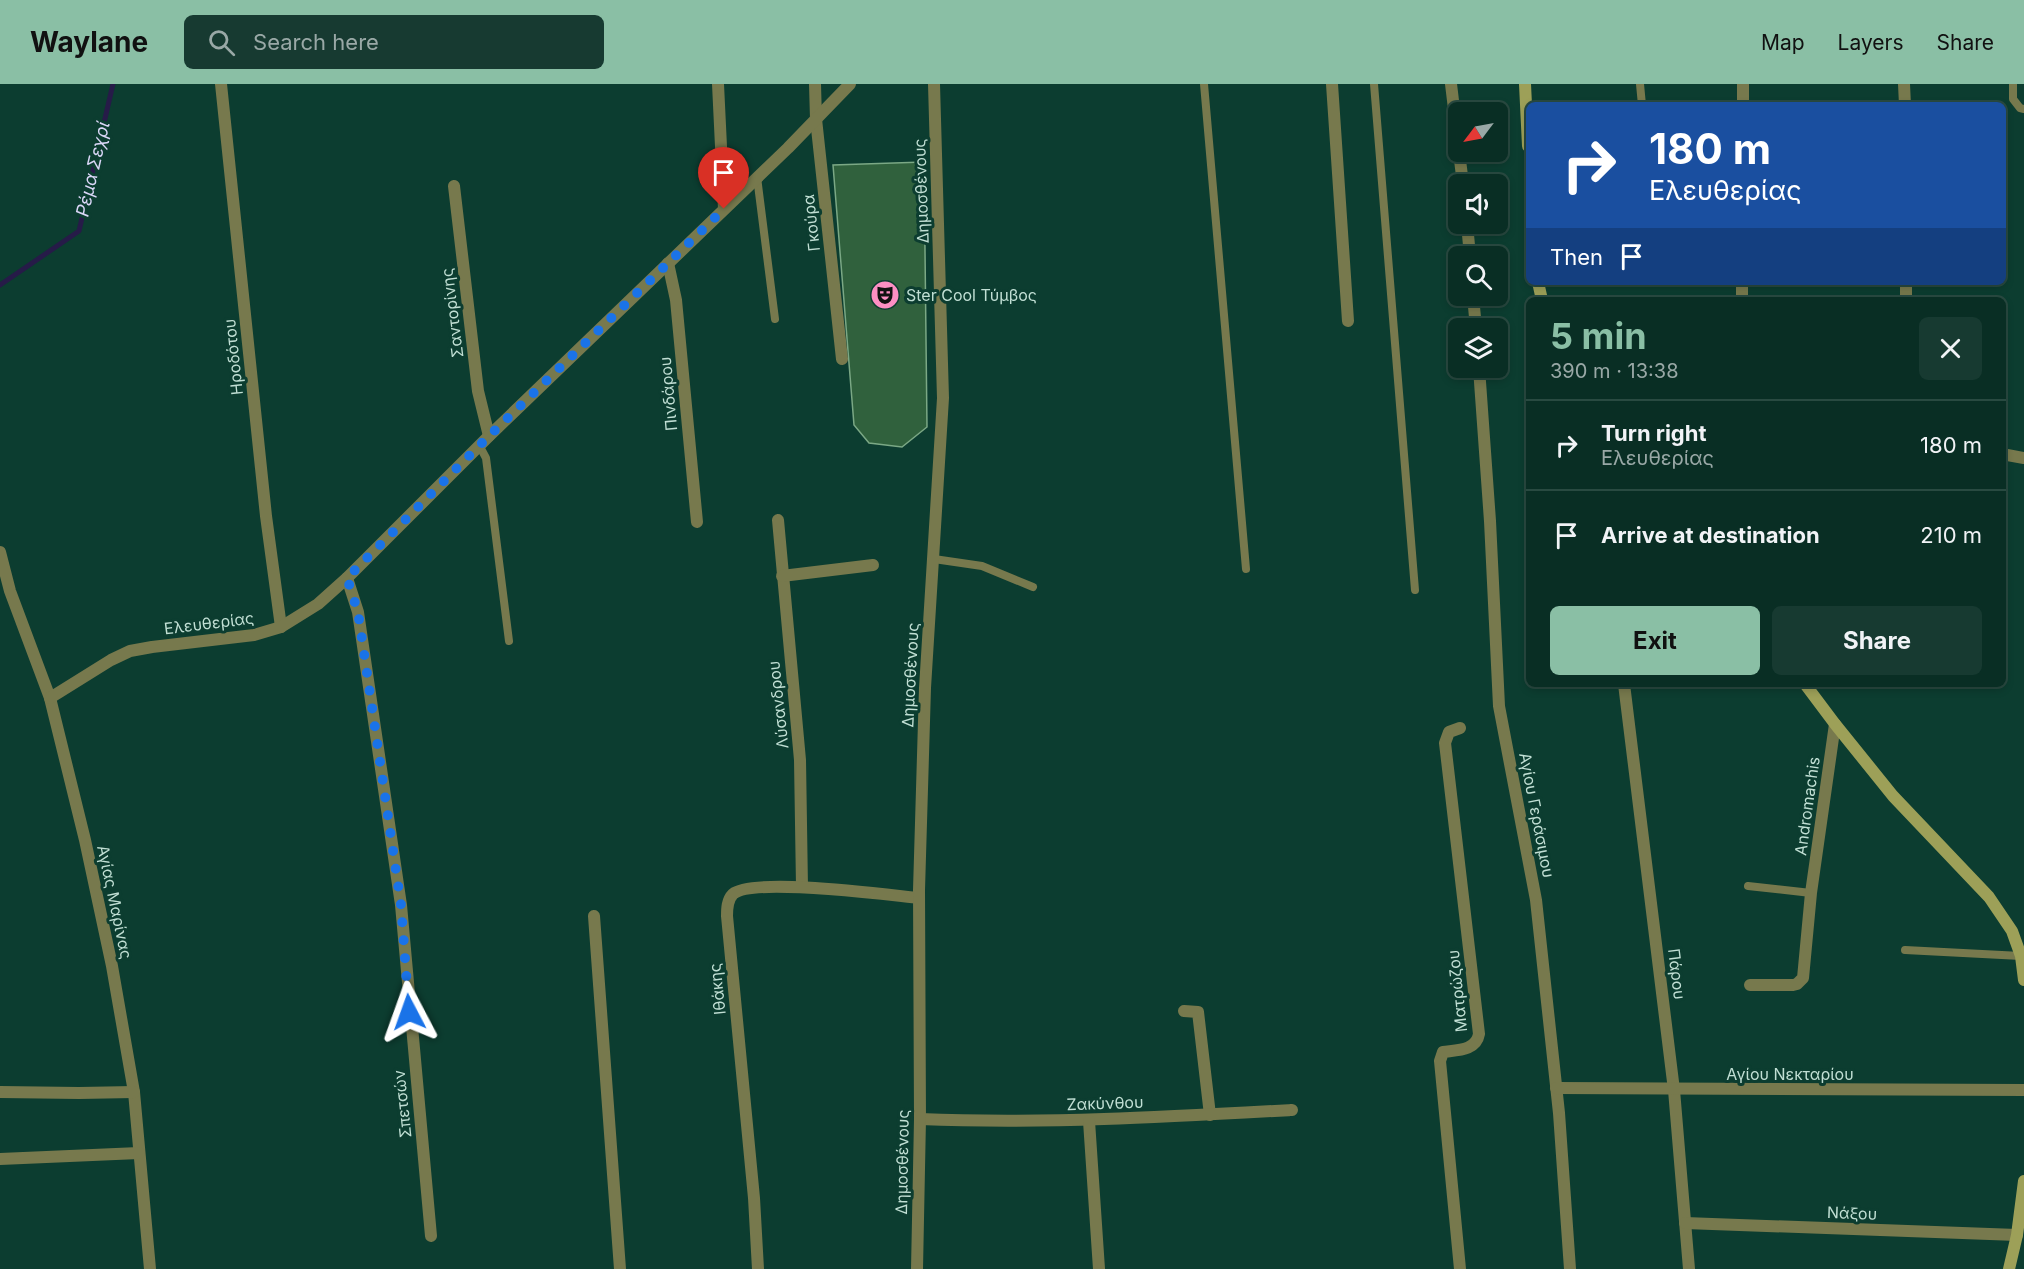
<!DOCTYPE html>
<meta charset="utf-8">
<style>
body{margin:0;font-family:Inter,sans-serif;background:#173a31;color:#f1f3f6;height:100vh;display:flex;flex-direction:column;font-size:22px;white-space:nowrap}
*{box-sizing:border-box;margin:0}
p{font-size:20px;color:#99a8a6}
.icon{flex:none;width:33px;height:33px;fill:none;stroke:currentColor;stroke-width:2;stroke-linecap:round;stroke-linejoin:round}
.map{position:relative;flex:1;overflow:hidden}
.details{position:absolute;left:1526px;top:213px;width:480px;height:390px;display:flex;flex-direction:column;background:#092e24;border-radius:9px;box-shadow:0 3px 9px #0003,0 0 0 2px #294a41}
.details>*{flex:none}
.top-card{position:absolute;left:1526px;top:18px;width:480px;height:183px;border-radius:9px;box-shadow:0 3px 9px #0003,0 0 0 2px #294a41;background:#1a4fa0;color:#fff;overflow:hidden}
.needle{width:39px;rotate:238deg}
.tools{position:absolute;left:1448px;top:18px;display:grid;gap:12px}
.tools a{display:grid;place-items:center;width:60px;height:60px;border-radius:9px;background:#092e24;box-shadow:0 3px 9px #0003,0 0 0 2px #294a41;font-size:30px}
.pin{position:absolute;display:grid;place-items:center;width:51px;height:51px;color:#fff;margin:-62px -26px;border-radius:50% 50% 50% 0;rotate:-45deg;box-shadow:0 0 6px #0007}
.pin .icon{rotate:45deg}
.me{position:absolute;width:66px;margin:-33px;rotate:356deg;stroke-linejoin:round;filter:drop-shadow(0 0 4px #0008)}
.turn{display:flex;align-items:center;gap:21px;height:126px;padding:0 24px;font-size:27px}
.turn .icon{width:78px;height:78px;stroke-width:2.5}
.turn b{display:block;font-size:42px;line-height:51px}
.then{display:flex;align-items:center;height:57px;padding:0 24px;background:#0003;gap:12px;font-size:22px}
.round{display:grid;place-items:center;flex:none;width:63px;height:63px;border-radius:9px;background:#173a31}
.head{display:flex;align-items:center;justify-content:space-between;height:102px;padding:0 24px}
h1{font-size:36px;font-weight:700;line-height:45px;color:#8abfa5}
.primary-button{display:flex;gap:12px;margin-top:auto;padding:12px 24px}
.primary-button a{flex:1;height:69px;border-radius:9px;background:#8abfa5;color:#111;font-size:24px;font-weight:700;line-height:69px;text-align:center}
.primary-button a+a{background:#173a31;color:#f1f3f6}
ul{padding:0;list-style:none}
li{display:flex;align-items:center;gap:18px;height:90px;padding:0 24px;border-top:2px solid #294a41}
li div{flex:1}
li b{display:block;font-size:22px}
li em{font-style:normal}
header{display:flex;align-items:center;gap:36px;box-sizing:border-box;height:84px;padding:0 30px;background:#8abfa5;color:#111}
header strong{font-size:28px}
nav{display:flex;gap:33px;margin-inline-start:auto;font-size:21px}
.search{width:420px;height:54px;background:#173a31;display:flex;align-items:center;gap:15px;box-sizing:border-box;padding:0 21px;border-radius:9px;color:#99a8a6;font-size:22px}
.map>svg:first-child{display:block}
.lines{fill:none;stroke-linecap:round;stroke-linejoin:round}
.stream{stroke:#261b48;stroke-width:5}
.building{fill:#30613d;stroke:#7ba885;stroke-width:1.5}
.lane{stroke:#77794d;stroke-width:8}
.street{stroke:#77794d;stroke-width:12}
.secondary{stroke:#9da058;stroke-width:12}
.route{stroke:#1a73e8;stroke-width:10;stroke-dasharray:0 18}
.labels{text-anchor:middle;stroke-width:6;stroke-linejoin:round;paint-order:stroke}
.street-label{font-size:16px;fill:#c1dfd4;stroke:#0c3d30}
.poi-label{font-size:16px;fill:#c1dfd4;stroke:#0c3d30;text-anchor:start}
.water-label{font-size:18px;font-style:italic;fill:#d9d6f6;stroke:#0c3d30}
</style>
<header>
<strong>Waylane</strong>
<div class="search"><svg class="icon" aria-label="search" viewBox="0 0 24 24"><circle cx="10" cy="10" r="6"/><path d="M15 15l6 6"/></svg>Search here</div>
<nav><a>Map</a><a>Layers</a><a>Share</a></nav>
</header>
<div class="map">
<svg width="2024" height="1185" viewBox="0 0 2024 1185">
<rect width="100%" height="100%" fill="#0c3d30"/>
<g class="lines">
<path class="stream" d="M0 201 79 147 113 0"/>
</g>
<path class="building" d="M924 78 927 343 902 363 869 359 854 341 833 81Z"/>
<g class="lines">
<g class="lane">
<path d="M1204 0 1246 485"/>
<path d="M1374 0 1415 506"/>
<path d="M1640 0 1642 21"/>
<path d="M2013 0V15L2020 24 2024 25"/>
<path d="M757 93 775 235"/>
<path d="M479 361 486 374 509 557"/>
<path d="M934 475 982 482 1033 503"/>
<path d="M1748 802 1811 809"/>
<path d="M1905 866 2021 872"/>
</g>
<g class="street">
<path d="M221 0 266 432 281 543"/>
<path d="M718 0 724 125"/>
<path d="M815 0 816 35 842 275"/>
<path d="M1332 0 1348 237"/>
<path d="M1451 0 1458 58"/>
<path d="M1904 0 1905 21"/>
<path d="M1743 21V0"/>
<path d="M1459 68 1463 100"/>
<path d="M454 102 478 307 489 352"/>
<path d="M1467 140 1470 172"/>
<path d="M668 179 676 216 697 438"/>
<path d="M1473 212 1476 244"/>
<path d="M1742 216V198"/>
<path d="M1906 216V198"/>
<path d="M1479 284 1490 437 1499 622 1536 816 1559 1029 1570 1185"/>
<path d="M2002 370 2024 374"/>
<path d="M778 436 800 676 802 803"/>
<path d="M0 468 10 507 50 614 85 756 112 882 134 1008 150 1185"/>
<path d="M782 492 873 481"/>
<path d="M347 494 358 528 401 821 431 1152"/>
<path d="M1624 600 1674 1006 1689 1185"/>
<path d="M50 614 111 576 130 567 152 563 254 551 281 543 318 520 347 494 489 352 788 64 850 0"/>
<path d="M594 832 620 1185"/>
<path d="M1750 901H1793L1797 900 1803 894 1811 809 1835 640"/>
<path d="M1184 927 1198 928 1210 1031"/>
<path d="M1556 1004 2024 1006"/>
<path d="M0 1008 79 1009 134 1008"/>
<path d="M920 1035C1044 1040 1167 1033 1292 1026"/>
<path d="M1089 1037 1099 1185"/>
<path d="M0 1075 139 1069"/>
<path d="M1685 1139 2017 1151"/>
<path d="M758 1185 754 1114 727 832C727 825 727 816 733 810 753 793 888 811 919 814"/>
<path d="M917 1185 920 1035 919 806 925 604 943 314 934 0"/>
<path d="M1460 1185 1440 977 1443 968C1457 966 1476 967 1479 950L1445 659 1449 648 1460 644"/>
</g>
<g class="secondary">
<path d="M1525 0 1528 62"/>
<path d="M1538 198 1542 216"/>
<path d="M1805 600 1835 640 1893 712 1989 813 2012 847 2021 872 2024 896"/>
<path d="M2009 1185 2017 1151 2024 1097"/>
</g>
</g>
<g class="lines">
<path class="route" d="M409 928 401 821 358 528 347 494 489 352 724 125"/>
</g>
<defs>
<g id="theatre-disc" transform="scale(1.5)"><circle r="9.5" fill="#fc8fc3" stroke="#0c3d30"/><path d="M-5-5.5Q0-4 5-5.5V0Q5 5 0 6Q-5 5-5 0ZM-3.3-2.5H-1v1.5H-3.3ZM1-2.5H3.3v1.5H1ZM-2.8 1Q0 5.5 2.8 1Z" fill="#111"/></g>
</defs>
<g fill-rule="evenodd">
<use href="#theatre-disc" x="885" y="211"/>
</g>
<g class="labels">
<g class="street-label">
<text transform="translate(921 107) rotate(-92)" y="6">Δημοσθένους</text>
<text transform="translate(811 139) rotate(-96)" y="6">Γκούρα</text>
<text transform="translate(452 229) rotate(-97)" y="6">Σαντορίνης</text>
<text transform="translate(233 273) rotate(-96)" y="6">Ηροδότου</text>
<text transform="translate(668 310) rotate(-95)" y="6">Πινδάρου</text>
<text transform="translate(209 539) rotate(-7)" y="6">Ελευθερίας</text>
<text transform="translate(910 591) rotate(-87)" y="6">Δημοσθένους</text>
<text transform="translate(778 621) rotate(-96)" y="6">Λύσανδρου</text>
<text transform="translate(1807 722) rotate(-82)" y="6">Andromachis</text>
<text transform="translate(1537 731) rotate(79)" y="6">Αγίου Γεράσιμου</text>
<text transform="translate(115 818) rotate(78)" y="6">Αγίας Μαρίνας</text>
<text transform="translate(1677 890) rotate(83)" y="6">Πάρου</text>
<text transform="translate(717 905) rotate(-96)" y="6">Ιθάκης</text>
<text transform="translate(1457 907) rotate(-96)" y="6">Ματρώζου</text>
<text x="1790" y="996">Αγίου Νεκταρίου</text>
<text transform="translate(1105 1019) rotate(-2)" y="6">Ζακύνθου</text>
<text transform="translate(402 1020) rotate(-96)" y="6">Σπετσών</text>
<text transform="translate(902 1078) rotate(-89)" y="6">Δημοσθένους</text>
<text transform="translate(1852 1129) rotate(2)" y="6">Νάξου</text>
</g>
<g class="poi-label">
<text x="906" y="217">Ster Cool Τύμβος</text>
</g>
<g class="water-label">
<text transform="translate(93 85) rotate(-77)" y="6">Ρέμα Σεχρί</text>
</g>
</g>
</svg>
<div class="tools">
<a><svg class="needle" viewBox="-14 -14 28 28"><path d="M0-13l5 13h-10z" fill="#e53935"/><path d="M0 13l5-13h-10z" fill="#99a8a6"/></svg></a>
<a><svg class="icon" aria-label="sound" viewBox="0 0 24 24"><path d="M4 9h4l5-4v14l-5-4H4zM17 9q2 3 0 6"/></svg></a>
<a><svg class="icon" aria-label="search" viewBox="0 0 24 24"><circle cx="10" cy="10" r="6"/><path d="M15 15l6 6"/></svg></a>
<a><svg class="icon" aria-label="layers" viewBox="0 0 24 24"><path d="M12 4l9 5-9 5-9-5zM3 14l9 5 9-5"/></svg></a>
</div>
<div class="pin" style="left:724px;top:125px;background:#d93025"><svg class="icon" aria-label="arrive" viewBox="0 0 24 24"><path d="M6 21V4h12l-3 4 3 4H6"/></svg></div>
<svg class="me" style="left:409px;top:928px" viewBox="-20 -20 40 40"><path d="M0-17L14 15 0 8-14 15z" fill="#1a73e8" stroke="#fff" stroke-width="4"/></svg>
<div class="top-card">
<div class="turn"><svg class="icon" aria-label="right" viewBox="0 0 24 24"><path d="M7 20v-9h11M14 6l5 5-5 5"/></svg><div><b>180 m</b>Ελευθερίας</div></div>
<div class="then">Then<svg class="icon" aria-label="arrive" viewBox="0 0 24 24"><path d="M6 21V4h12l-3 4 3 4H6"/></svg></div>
</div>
<section class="details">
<div class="head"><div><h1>5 min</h1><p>390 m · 13:38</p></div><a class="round"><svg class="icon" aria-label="close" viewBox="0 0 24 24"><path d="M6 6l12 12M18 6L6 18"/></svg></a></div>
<ul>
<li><svg class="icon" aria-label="right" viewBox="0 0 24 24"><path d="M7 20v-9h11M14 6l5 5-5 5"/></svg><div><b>Turn right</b><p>Ελευθερίας</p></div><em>180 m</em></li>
<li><svg class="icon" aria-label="arrive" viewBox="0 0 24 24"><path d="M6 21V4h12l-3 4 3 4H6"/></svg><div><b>Arrive at destination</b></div><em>210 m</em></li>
</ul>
<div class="primary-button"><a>Exit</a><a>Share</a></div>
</section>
</div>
